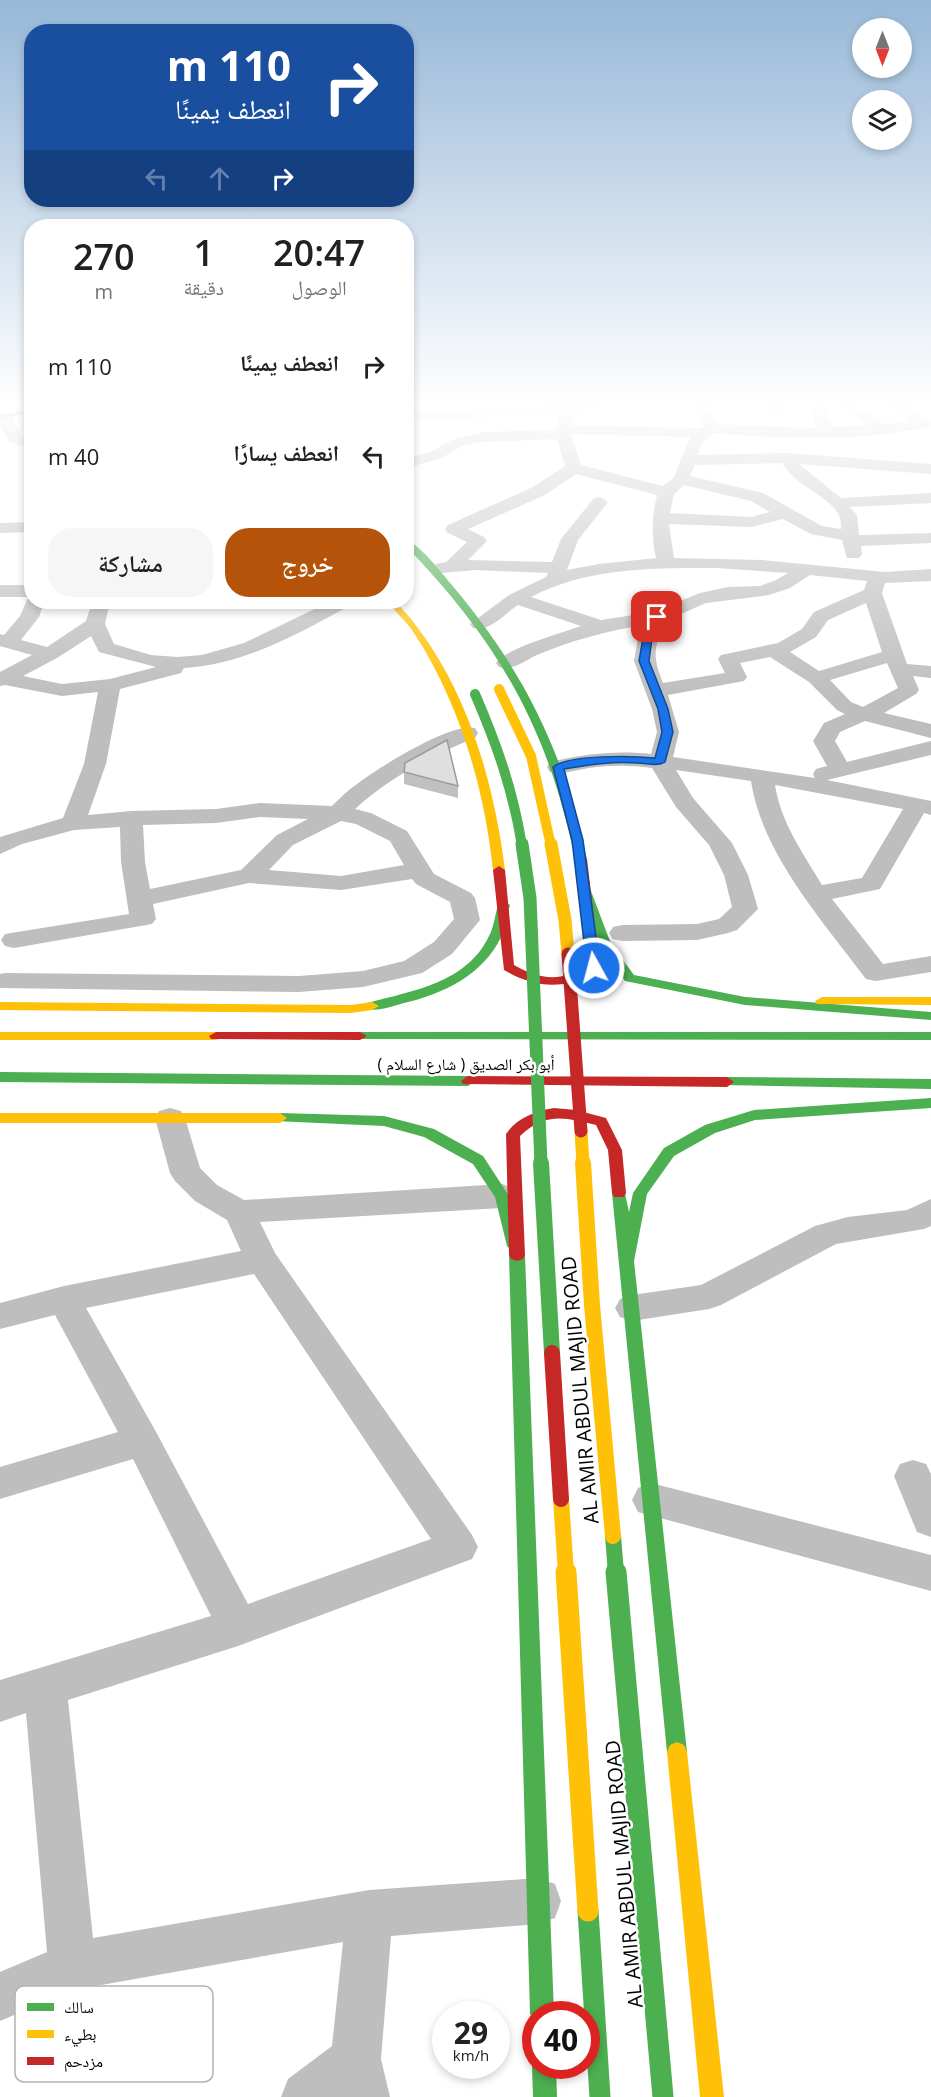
<!DOCTYPE html>
<html lang="ar">
<meta charset="utf-8">
<style>
body{margin:0;font-family:"Open Sans","Noto Naskh Arabic",sans-serif;background:#f6f6f6;color:#202124;direction:rtl;height:100vh;display:flex;flex-direction:column;font-size:22px;white-space:nowrap}
*{box-sizing:border-box;margin:0}
p{font-size:20px;color:#757577}
.icon{flex:none;width:33px;height:33px;fill:none;stroke:currentColor;stroke-width:2;stroke-linecap:round;stroke-linejoin:round}
.map{position:relative;flex:1;overflow:hidden;direction:ltr}
.panel{position:absolute;left:24px;top:219px;width:390px;height:390px;display:flex;flex-direction:column;background:#fff;border-radius:24px;box-shadow:0 3px 9px #0003;direction:rtl}
.panel>*{flex:none}
.top-card{position:absolute;left:24px;top:24px;width:390px;height:183px;border-radius:24px;box-shadow:0 3px 9px #0003;direction:rtl;background:#1a4fa0;color:#fff;overflow:hidden}
.needle{width:39px;rotate:180deg}
.buttons{position:absolute;left:852px;top:18px;display:grid;gap:12px}
.buttons a{display:grid;place-items:center;width:60px;height:60px;border-radius:50%;background:#fff;box-shadow:0 3px 9px #0003;font-size:30px}
.speed{position:absolute;left:432px;top:2001px;display:flex;gap:12px;font-size:30px;font-weight:700;text-align:center}
.speed>*{display:grid;place-content:center;width:78px;height:78px;border-radius:50%;background:#fff;box-shadow:0 3px 9px #0003;line-height:1}
.speed small{font-size:15px;font-weight:400}
.speed .limit{border:9px solid #d22;background:#fff;color:#111}
.pin{position:absolute;display:grid;place-items:center;width:51px;height:51px;color:#fff;margin:-26px;border-radius:12px;box-shadow:0 3px 9px #0006}
.me{position:absolute;width:66px;margin:-33px;rotate:353deg;stroke-linejoin:round;filter:drop-shadow(0 0 4px #0008)}
.turn{display:flex;align-items:center;gap:21px;height:126px;padding:0 24px;font-size:27px}
.turn .icon{width:78px;height:78px;stroke-width:2.5}
.turn b{display:block;font-size:42px;line-height:51px}
.lanes{display:flex;align-items:center;height:57px;padding:0 24px;background:#0003;justify-content:center;gap:30px;direction:ltr}
.lanes .off{opacity:.35}
.eta{display:flex;justify-content:space-evenly;align-items:center;height:102px;text-align:center}
.eta b{font-size:36px;font-weight:600;line-height:42px}
.primary-button{display:flex;gap:12px;margin-top:auto;padding:12px 24px}
.primary-button a{flex:1;height:69px;border-radius:24px;background:#b45309;color:#fff;font-size:24px;font-weight:600;line-height:69px;text-align:center}
.primary-button a+a{background:#f6f6f6;color:#202124}
ul{padding:0;list-style:none}
li{display:flex;align-items:center;gap:18px;height:90px;padding:0 24px}
li div{flex:1}
li b{display:block;font-size:22px}
li em{font-style:normal}
.map>svg:first-child{display:block}
.lines{fill:none;stroke-linecap:round;stroke-linejoin:round}
.street{fill:#bebebe;fill-rule:evenodd}
.fast{fill:#4caf50;fill-rule:evenodd}
.slow{fill:#ffc107;fill-rule:evenodd}
.jam{fill:#c62828;fill-rule:evenodd}
.fast-bridge-far3{stroke:#4caf50;stroke-width:10}
.fast-bridge-far2{stroke:#4caf50;stroke-width:13}
.fast-bridge-far1{stroke:#4caf50;stroke-width:16}
.fast-bridge{stroke:#4caf50;stroke-width:21}
.slow-bridge-far3{stroke:#ffc107;stroke-width:10}
.slow-bridge-far2{stroke:#ffc107;stroke-width:13}
.slow-bridge-far1{stroke:#ffc107;stroke-width:16}
.slow-bridge{stroke:#ffc107;stroke-width:21}
.jam-bridge-far1{stroke:#c62828;stroke-width:13}
.jam-bridge{stroke:#c62828;stroke-width:16}
.wall{fill:#c0c0c0}
.building{fill:#dfdfdf;stroke:#9c9c9c;stroke-width:1.5}
.route{fill:#1a73e8;stroke:#114b97;stroke-width:1.5}
.labels{text-anchor:middle;stroke-width:5;stroke-linejoin:round;paint-order:stroke}
.street-label{font-size:16px;fill:#000;stroke:#fff}
.near-street-label{font-size:20px;fill:#000;stroke:#fff}
.key{fill:#fff;stroke:#b2b2b2;stroke-width:1.5}
.key-label{font-size:16px;fill:#000}
</style>
<div class="map">
<svg width="931" height="2097" viewBox="0 0 931 2097">
<rect width="100%" height="100%" fill="#fff"/>
<g class="lines">
<g class="street">
<path d="M581 403H609L607 406 573 413 572 425 701 428 703 427 692 403H706L717 424 817 428 812 412 813 403H827L826 412 832 427 867 425 836 403H852L885 424 910 421 896 412 888 403H903L931 421 930 426C865 442 782 439 714 433L703 442 698 455 787 453 931 464V474L799 464 841 498 931 493V503L850 507 857 515 859 535 931 533V543L861 546 862 554 859 558H847L842 540 811 534 783 519 751 527 669 524 674 558 762 560 885 572 931 569V581L885 583 882 593 907 664 931 666V678L913 676 919 690 916 694 884 713 931 724V738L865 721 840 732 835 741 847 762 931 741V755L827 780 931 801V815L924 813 880 889 832 899 883 964 931 956V972L876 981 866 979C823 921 762 854 751 781L676 770 693 798 732 843 748 875 758 909 737 930 728 933 697 940 622 941 613 939 609 933 613 927 622 925 697 924 719 919 732 907 724 875 709 845 676 807 652 768C631 765 609 765 589 768 575 770 563 775 550 772L547 767 550 762C583 754 617 750 651 754L657 732 652 709 634 661 638 638 644 625C607 631 572 640 537 655 524 661 513 671 499 667L496 663C506 648 562 633 581 626L518 605C504 614 490 632 473 628L470 624 509 595 546 577 548 573 476 570 442 573 436 572 433 568 436 564 446 562 467 542 448 533 445 529 448 525 533 487 565 466 557 439 482 442 462 446 442 458 406 468V458L430 452 452 440 482 432 556 430 558 415 406 419V411L566 406ZM571 434 690 437 674 477 663 486 581 465ZM782 463C795 486 827 494 839 515 841 519 841 525 841 529L822 526 763 493 690 476 695 465ZM576 474 657 495C652 517 651 535 656 558L599 564 567 570 578 540 608 502 600 497 594 498 561 539 552 562 468 560 487 541 484 537 468 529 545 495ZM684 485 751 501 770 512 751 517 670 513 674 494ZM717 568 788 573 776 580 760 586 728 587 700 593 653 612 601 620 531 597C588 567 655 568 717 568ZM810 575 867 581 864 590 814 612 802 629 778 643 721 655 718 659 725 673 663 683C652 656 654 648 665 621L706 603 769 595 790 588ZM866 603 882 652 819 671 790 652 816 637 828 620ZM770 657 809 682 837 710 845 714 824 723 813 741 827 766 816 769 813 774 815 778 673 757 679 732 668 695 744 681 747 677 740 663ZM887 663 898 688 863 707 851 702 830 680ZM775 785 903 809 862 878 822 885C803 853 781 823 775 785Z"/>
<path d="M770 403H784L779 414H769L767 411Z"/>
<path d="M5 412 12 416 21 436 32 439V449L9 442 0 423V413Z"/>
<path d="M32 522V532L0 533V523Z"/>
<rect x="0" y="585" width="32" height="12"/>
<path d="M32 597V602H44L39 617 21 640 47 647 86 621 92 602H110L105 624 114 644 151 655 177 657 202 655 244 643 329 602H351L349 606C296 635 245 664 184 668L181 673 120 689 106 764 88 815 131 811 216 809 260 803 332 806C340 798 348 790 357 784 378 768 451 722 475 728L478 733 475 738C432 755 389 778 355 809L371 813 407 831 434 874 471 893 475 898 480 920 452 954 422 973 363 987 299 992 0 988V974L5 973 299 976 363 971 404 961 434 942 454 919 450 902 416 884 412 879 341 890 249 883 153 904 156 919 152 924 14 948 5 946 1 940 5 934 129 914 121 862 120 827 74 830 22 844 0 854V837L63 818 84 764 98 692 62 696 5 685 0 686V672L32 655 0 646V634L4 635 20 616 28 598ZM91 636 99 652 156 667 110 679 62 684 23 676 57 658ZM260 817 308 819 277 835 241 870 150 889 145 862 143 825 216 823ZM341 821 356 824 390 841 404 865 341 876 269 870 293 845Z"/>
<path d="M170 1108 181 1111 185 1118 200 1168 217 1185 244 1200 502 1184 513 1188 518 1196 513 1204 502 1208 260 1222 275 1253 472 1535 478 1547 472 1559 238 1646 68 1700 93 1938 369 1890 538 1878 555 1884 561 1901 555 1918 538 1924 391 1936 381 2059 390 2097H281L288 2079 332 2046 343 1942 73 1990 0 2021V1972L47 1952 26 1713 0 1722V1680L211 1616 133 1459 0 1499V1467L118 1432 55 1315 0 1329V1303L64 1286 241 1251 227 1220 195 1201 175 1181 170 1173 155 1118 159 1111ZM254 1274 431 1539 248 1604 155 1430 86 1308Z"/>
<path d="M931 1199V1226L924 1229 836 1244 721 1305 709 1309 632 1321 620 1317 615 1308 620 1299 632 1295 701 1285 815 1226 848 1217 907 1210Z"/>
<path d="M913 1460 926 1464 931 1474V1537L917 1532 894 1476 900 1464Z"/>
<path d="M651 1483 931 1555V1591L638 1512 632 1500 638 1488Z"/>
</g>
<g class="fast">
<path d="M406 539C421 546 440 571 451 584 523 669 563 750 587 859L585 861H577L575 859C548 728 499 643 406 546Z"/>
<path d="M585 887 591 891 611 944 634 975 745 997 931 1012V1020L745 1005 625 981 599 945 579 891Z"/>
<path d="M504 901 510 905C507 915 506 927 501 937 483 975 443 994 404 1003 393 1006 378 1012 367 1009L365 1006 367 1003C412 991 467 983 489 936 494 927 495 915 498 905Z"/>
<path d="M360 1032H931V1040L355 1039 353 1036Z"/>
<path d="M0 1072 468 1076 475 1081 468 1086 0 1082Z"/>
<path d="M727 1077 931 1079V1089L722 1085 720 1082Z"/>
<path d="M931 1098V1108L755 1120 715 1133 674 1156 647 1194 634 1261 687 1752 684 1759 677 1762 670 1759 667 1752 612 1193 614 1189H624L629 1212 633 1193 664 1148 705 1125 754 1110Z"/>
<path d="M280 1113 384 1116 434 1129 483 1156 509 1196 523 1246 520 1250 525 1255 554 2014H536V2023L530 2014 509 1255 512 1251 507 1246 495 1197 473 1164 424 1137 384 1126 275 1121 273 1118 275 1115Z"/>
<path d="M536 2058V2066H556L557 2097H533L532 2066Z"/>
</g>
<g class="slow">
<path d="M388 602H396C463 673 493 775 505 870L503 872 499 874 493 870C484 787 460 704 414 633 407 622 396 613 388 602Z"/>
<path d="M822 997H931V1005L817 1004 815 1001Z"/>
<path d="M0 1002 351 1005 372 1002 379 1006 372 1010 351 1013 0 1010Z"/>
<path d="M0 1032H216L223 1036 216 1040H0Z"/>
<path d="M0 1113H280L287 1118 280 1123H0Z"/>
<path d="M677 1742 684 1745 687 1752 724 2097H700L667 1752 670 1745Z"/>
</g>
<g class="jam">
<path d="M32 409V413L0 419V415Z"/>
<path d="M581 856 587 859 600 968 598 971C566 990 536 989 504 970L493 870 499 866 505 870 514 965C540 980 561 982 587 966L575 859Z"/>
<path d="M216 1032H360L367 1036 360 1040 211 1039 209 1036Z"/>
<path d="M468 1076 727 1077 734 1082 727 1087 463 1084 461 1081Z"/>
<path d="M554 1108 576 1110 606 1118 622 1150 626 1193 624 1197H614L612 1193 608 1150 596 1125C565 1117 545 1112 520 1136L525 1255 523 1259 517 1261 511 1259 509 1255 506 1134C517 1118 535 1111 554 1108Z"/>
</g>
<path class="fast-bridge-far3" d="M475 694C497 745 513 790 522 846"/>
<path class="fast-bridge-far2" d="M522 844 530 898 541 1164"/>
<g class="fast-bridge-far1">
<path d="M541 1163 552 1353"/>
<path d="M613 1536 616 1573"/>
</g>
<g class="fast-bridge">
<path d="M616 1572 663 2097"/>
<path d="M588 1911 600 2097"/>
</g>
<path class="slow-bridge-far3" d="M499 689 531 756 551 846"/>
<g class="slow-bridge-far2">
<path d="M551 844 565 920 568 954"/>
<path d="M581 1131 583 1164"/>
</g>
<g class="slow-bridge-far1">
<path d="M583 1163 592 1305 613 1536"/>
<path d="M561 1499 566 1573"/>
</g>
<path class="slow-bridge" d="M566 1572 588 1911"/>
<path class="jam-bridge-far1" d="M568 954 581 1131"/>
<path class="jam-bridge" d="M552 1353 561 1499"/>
</g>
<path class="wall" d="M404 772 458 786V798L404 784Z"/>
<path class="building" d="M447 740 458 786 404 772 405 763Z"/>
<linearGradient id="sky" x2="0" y2="1"><stop stop-color="#97b8d8"/><stop offset="0.58" stop-color="#fff"/><stop offset="1" stop-color="#fff" stop-opacity="0"/></linearGradient>
<rect width="931" height="696" fill="url(#sky)"/>
<path class="route" d="M654 615 662 617 652 638 649 661 668 709 673 732 665 762C658 767 646 763 637 763 613 761 588 765 564 769L583 840 600 968 594 972 587 968 572 840 553 767C569 754 634 756 655 758L662 732 658 709 639 661 643 638Z"/>
<g class="labels">
<g class="street-label">
<text x="466" y="1070">( شارع السلام ) أبو بكر الصديق</text>
</g>
<g class="near-street-label">
<text transform="translate(580 1390) rotate(-95)" y="7">AL AMIR ABDUL MAJID ROAD</text>
<text transform="translate(624 1874) rotate(-95)" y="7">AL AMIR ABDUL MAJID ROAD</text>
</g>
</g>
<rect x="15" y="1986" width="198" height="96" rx="9" class="key"/>
<rect x="27" y="2003" width="27" height="8" fill="#4caf50"/>
<rect x="27" y="2030" width="27" height="8" fill="#ffc107"/>
<rect x="27" y="2057" width="27" height="8" fill="#c62828"/>
<g class="key-label">
<text x="64" y="2013">سالك</text>
<text x="64" y="2040">بطيء</text>
<text x="64" y="2067">مزدحم</text>
</g>
</svg>
<div class="buttons">
<a><svg class="needle" viewBox="-14 -14 28 28"><path d="M0-13l5 13h-10z" fill="#e53935"/><path d="M0 13l5-13h-10z" fill="#757577"/></svg></a>
<a><svg class="icon" aria-label="layers" viewBox="0 0 24 24"><path d="M12 4l9 5-9 5-9-5zM3 14l9 5 9-5"/></svg></a>
</div>
<div class="speed"><div>29<small>km/h</small></div><div class="limit">40</div></div>
<div class="pin" style="left:657px;top:617px;background:#d93025"><svg class="icon" aria-label="arrive" viewBox="0 0 24 24"><path d="M6 21V4h12l-3 4 3 4H6"/></svg></div>
<svg class="me" style="left:594px;top:968px" viewBox="-20 -20 40 40"><circle r="17" fill="#1a73e8" stroke="#fff" stroke-width="3"/><path d="M0-11L8 9 0 5-8 9z" fill="#fff"/></svg>
<div class="top-card">
<div class="turn"><svg class="icon" aria-label="right" viewBox="0 0 24 24"><path d="M7 20v-9h11M14 6l5 5-5 5"/></svg><div><b>110 m</b>انعطف يمينًا</div></div>
<div class="lanes"><svg class="icon off" aria-label="left" viewBox="0 0 24 24"><path d="M17 20v-9H6M10 6l-5 5 5 5"/></svg><svg class="icon off" aria-label="ahead" viewBox="0 0 24 24"><path d="M12 20V5M6 11l6-6 6 6"/></svg><svg class="icon" aria-label="right" viewBox="0 0 24 24"><path d="M7 20v-9h11M14 6l5 5-5 5"/></svg></div>
</div>
<section class="panel">
<div class="eta">
<div><b>20:47</b><p>الوصول</p></div>
<div><b>1</b><p>دقيقة</p></div>
<div><b>270</b><p>m</p></div>
</div>
<ul>
<li><svg class="icon" aria-label="right" viewBox="0 0 24 24"><path d="M7 20v-9h11M14 6l5 5-5 5"/></svg><div><b>انعطف يمينًا</b></div><em>110 m</em></li>
<li><svg class="icon" aria-label="left" viewBox="0 0 24 24"><path d="M17 20v-9H6M10 6l-5 5 5 5"/></svg><div><b>انعطف يسارًا</b></div><em>40 m</em></li>
</ul>
<div class="primary-button"><a>خروج</a><a>مشاركة</a></div>
</section>
</div>
